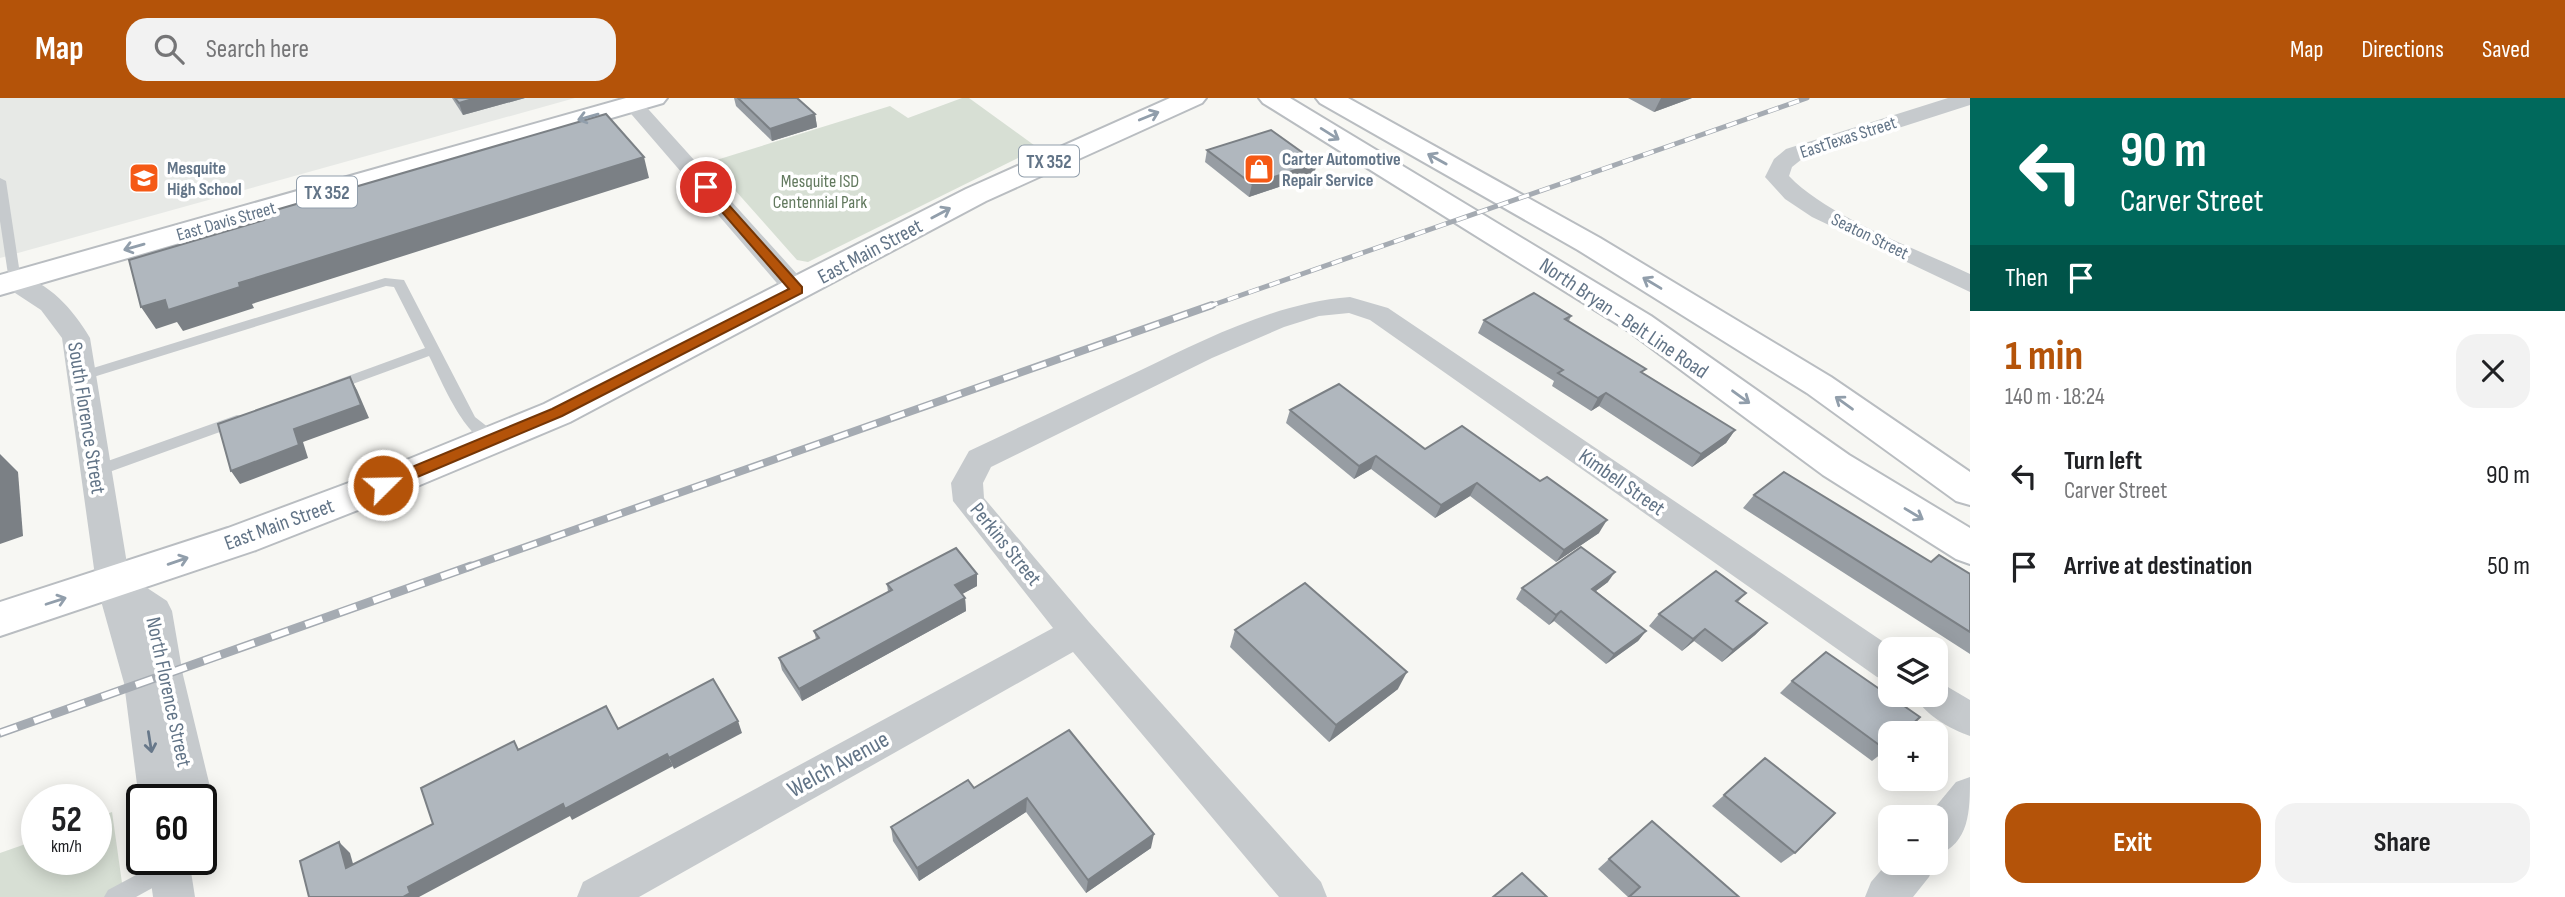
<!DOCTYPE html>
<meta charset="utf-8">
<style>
body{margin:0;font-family:"Sofia Sans Condensed",sans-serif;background:#f2f2f2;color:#202124;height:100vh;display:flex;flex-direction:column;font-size:26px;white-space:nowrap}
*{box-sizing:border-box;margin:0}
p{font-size:23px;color:#757577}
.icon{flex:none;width:38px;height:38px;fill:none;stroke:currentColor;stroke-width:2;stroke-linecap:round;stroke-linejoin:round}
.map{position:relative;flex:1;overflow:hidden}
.side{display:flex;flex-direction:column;background:#fff;width:595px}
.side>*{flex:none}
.banner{background:#00695c;color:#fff;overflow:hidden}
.buttons{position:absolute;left:1878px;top:539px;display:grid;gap:14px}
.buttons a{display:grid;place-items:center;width:70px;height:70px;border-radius:14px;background:#fff;box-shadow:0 4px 18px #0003;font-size:35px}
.speed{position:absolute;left:21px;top:686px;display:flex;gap:14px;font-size:35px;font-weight:700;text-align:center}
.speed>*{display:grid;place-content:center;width:91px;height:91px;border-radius:50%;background:#fff;box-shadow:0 4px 18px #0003;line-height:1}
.speed small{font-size:18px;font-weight:400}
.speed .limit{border:4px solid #111;border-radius:10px;background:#fff;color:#111}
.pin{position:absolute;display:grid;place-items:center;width:60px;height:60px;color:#fff;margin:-30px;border:4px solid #fff;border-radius:50%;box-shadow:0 2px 7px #0007}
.me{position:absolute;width:77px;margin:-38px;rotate:67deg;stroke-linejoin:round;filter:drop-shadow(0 0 5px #0008)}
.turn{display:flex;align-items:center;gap:24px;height:147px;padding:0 35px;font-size:32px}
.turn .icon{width:91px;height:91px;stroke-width:2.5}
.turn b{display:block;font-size:49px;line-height:60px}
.then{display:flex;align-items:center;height:66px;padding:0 35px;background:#0003;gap:14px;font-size:26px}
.round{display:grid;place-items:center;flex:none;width:74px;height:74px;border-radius:21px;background:#f2f2f2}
.head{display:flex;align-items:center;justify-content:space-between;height:119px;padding:0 35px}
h1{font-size:42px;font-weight:700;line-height:52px;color:#b45309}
.primary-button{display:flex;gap:14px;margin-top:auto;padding:14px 35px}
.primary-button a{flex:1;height:80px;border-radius:21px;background:#b45309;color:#fff;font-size:28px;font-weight:700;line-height:80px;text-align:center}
.primary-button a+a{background:#f2f2f2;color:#202124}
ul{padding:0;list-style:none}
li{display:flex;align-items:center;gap:21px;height:91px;padding:0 35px}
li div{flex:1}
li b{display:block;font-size:26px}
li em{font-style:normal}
header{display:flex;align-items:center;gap:42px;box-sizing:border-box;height:98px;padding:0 35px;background:#b45309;color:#fff}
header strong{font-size:33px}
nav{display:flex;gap:38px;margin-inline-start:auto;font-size:24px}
.search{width:490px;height:63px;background:#f2f2f2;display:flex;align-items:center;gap:18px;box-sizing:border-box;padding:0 24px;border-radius:21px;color:#757577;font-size:26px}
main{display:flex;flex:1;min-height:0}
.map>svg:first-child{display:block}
.built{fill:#e7e9e6}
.green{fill:#d7dfd4}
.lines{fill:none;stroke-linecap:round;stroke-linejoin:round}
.primary-casing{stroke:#b9bdc1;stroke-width:4}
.service{fill:#c6cacd;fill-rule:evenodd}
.minor{fill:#c6cacd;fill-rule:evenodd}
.primary{fill:#fff;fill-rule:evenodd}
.rail-far2-casing{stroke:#a5abb2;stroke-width:5}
.rail-far1-casing{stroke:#a5abb2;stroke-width:8}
.rail-casing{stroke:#a5abb2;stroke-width:9}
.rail-far2{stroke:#fff;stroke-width:3.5;stroke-dasharray:11;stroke-linecap:butt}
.rail-far1{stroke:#fff;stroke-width:5;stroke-dasharray:15;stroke-linecap:butt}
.rail{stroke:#fff;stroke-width:6;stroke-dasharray:18;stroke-linecap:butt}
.wall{fill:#979da3}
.shaded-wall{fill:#7b8085}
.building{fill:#b0b7be;stroke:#7b8085;stroke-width:2}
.oneway{stroke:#919eab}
.oneway2{stroke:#67788a}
.route{fill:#b45309;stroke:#753606;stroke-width:2}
.labels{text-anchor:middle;stroke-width:7;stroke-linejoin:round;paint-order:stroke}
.far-street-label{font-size:18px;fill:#627487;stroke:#fff}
.far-poi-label{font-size:18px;font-weight:bold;fill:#627487;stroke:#fff;text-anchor:start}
.far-park-label{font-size:18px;fill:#62795e;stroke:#fff}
.shield{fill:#fff;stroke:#919eab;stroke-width:2}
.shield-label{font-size:19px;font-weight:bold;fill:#627487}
.street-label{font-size:21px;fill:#627487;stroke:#fff}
.near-street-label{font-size:24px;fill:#627487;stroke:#fff}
</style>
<header>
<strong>Map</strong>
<div class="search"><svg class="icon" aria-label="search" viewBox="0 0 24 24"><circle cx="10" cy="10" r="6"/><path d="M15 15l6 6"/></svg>Search here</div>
<nav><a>Map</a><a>Directions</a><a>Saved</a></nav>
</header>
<main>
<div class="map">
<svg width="1970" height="799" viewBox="0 0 1970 799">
<rect width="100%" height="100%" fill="#f7f7f3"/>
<path class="built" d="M0 0H575L0 160Z"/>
<g class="green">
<path d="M962 0H969L1038 50 808 164 797 162 710 64 890 8 908 20Z"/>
<path d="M112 714 124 799H0V755L37 742V761H96V720Z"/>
</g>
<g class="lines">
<g class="primary-casing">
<g id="primary">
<path d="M626 0H667L663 5 0 197V177Z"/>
<path d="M1170 0H1206L1202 5 986 103 570 324 396 397 256 452 0 538V504L228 430 370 377 544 306 966 91Z"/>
<path d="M1259 0H1290L1651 218 1849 357 1970 430V466L1956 461 1823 377 1627 232 1263 5Z"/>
<path d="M1316 0H1348L1600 140 1831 279 1970 374V407L1956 403 1807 295 1578 152 1320 5Z"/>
</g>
</g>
<g class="service">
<path d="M0 80 6 83 21 183 15 187 9 183 0 123Z"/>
<path d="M385 180 404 182 475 319 498 337 500 341 498 345C469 353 440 279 429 258L339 291H329L327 288 329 285 425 250 394 189 386 188 87 281 82 283 75 278 77 275Z"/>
<path d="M237 317 242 318 244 322 242 326 101 377 96 379 88 373 91 369Z"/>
<path d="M166 761 174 764 177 771 174 778 136 799H104L108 792Z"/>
</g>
<g class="minor">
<path d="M634 0 640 2 806 186 810 192 806 198 797 200 788 198 626 10 622 6 626 2Z"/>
<path d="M1948 0H1970V7L1802 61 1792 69 1789 78C1828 119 1917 151 1970 176V194L1812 119 1785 101 1765 79 1774 61 1786 51Z"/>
<path d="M15 175C49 184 73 211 90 240L129 478 167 503 172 513 183 577 212 697 205 715 201 716V702H142V708L139 702 124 585 96 485 62 240 41 212 6 189 2 183 6 177Z"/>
<path d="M1350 199 1388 210 1894 551H1890V583L1877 579 1370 222 1349 215 1319 218 1284 229 1212 260 991 369 983 385 984 400 1089 524 1321 784 1327 799H1279L1073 554 639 799H577L583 784 1053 530 953 403 951 385 969 353C1026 326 1082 300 1139 273 1206 241 1275 205 1350 199Z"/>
<path d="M1936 582 1970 602V638C1950 631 1923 616 1915 597H1936Z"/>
<path d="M1970 679C1970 713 1970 745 1936 758V719H1927L1956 684Z"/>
<path d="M148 761H189L195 799H153Z"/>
<path d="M1890 762V765H1935L1929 779 1913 799H1865L1871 784Z"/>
</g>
<use href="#primary" class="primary"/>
<g class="rail-far2-casing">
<path id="rail-far2" d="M1207 209 1807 0"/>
</g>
<g class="rail-far1-casing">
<path id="rail-far1" d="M466 470 1212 207"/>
</g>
<g class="rail-casing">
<path id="rail" d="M0 635 471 468"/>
</g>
<use href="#rail-far2" class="rail-far2"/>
<use href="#rail-far1" class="rail-far1"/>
<use href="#rail" class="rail"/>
</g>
<g class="wall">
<path d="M452 0H525L463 17Z"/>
<path d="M734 0H797L815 16 817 29 772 43 736 8Z"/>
<path d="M1628 0H1692L1654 14Z"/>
<path d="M1207 52 1314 77 1249 99 1205 64Z"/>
<path d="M1571 218 1569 223 1643 275 1735 332 1726 345 1692 369 1599 308 1591 313 1552 288 1554 283 1478 235 1484 222Z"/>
<path d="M1290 312 1425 351 1599 435 1556 464 1470 398 1435 420 1371 371 1354 381 1286 325Z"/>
<path d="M1754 397 1931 464 1970 476V556L1743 410Z"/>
<path d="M1608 484 1596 493 1646 533 1638 543 1606 566 1554 523 1549 527 1516 501 1522 490Z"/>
<path d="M887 486 977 488 962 496 965 500 966 513 802 603 782 572 779 560 816 541 814 533 888 494Z"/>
<path d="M1746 495 1738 504 1767 525 1755 537 1722 564 1694 543 1682 553 1649 528 1659 516Z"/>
<path d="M1235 532 1398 591 1329 644 1230 549Z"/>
<path d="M1792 583 1886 652 1872 663 1780 595Z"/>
<path d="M1069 632 1151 750 1086 795 1026 714 919 783 893 743 891 729 974 690Z"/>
<path d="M1765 660 1795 755 1781 765 1712 708Z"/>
<path d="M1609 761 1739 799H1628L1598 771Z"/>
</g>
<g class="shaded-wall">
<path d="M476 0H525L463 17 459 5Z"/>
<path d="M1661 0H1692L1654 14Z"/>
<path d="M815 16 817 29 772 43 770 31Z"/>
<path d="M644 59 649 80 252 206 254 210 183 233 177 224 156 231 141 209 165 202 239 185Z"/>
<path d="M1317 65 1314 77 1249 99 1252 86Z"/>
<path d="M350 279 357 292 369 320 303 344 308 360 240 386 231 373Z"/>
<path d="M1606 295 1599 308 1591 313 1598 300Z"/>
<path d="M1735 332 1726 345 1692 369 1701 356Z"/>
<path d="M0 356 18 374 23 438 0 446Z"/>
<path d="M1376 358 1371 371 1354 381 1359 368Z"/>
<path d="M1477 385 1470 398 1435 420 1441 407Z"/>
<path d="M1607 422 1599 435 1556 464 1564 452Z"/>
<path d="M1615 474 1608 484 1585 501 1592 491Z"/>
<path d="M977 476V488L955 500V487Z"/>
<path d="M965 500 966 513 802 603 799 591Z"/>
<path d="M1561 513 1554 523 1549 527 1556 517Z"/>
<path d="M1767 525 1755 537 1722 564 1733 552Z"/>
<path d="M1705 531 1694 543 1682 553 1693 541Z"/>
<path d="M1646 533 1638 543 1606 566 1614 556Z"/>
<path d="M1407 574 1398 591 1329 644 1336 627Z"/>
<path d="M738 623 742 635 674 671 669 660Z"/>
<path d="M667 656 673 668 572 722 570 718 419 799H403L408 789 563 706Z"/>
<path d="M1027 700 1026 714 919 783 917 770Z"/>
<path d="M1154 736 1151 750 1086 795 1088 782Z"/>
<path d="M339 744 350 755 357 780 346 770Z"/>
</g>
<g class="building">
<path d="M455 0H476L459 5Z"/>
<path d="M738 0H797L815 16 770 31Z"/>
<path d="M606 16 644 59 239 185 240 189 168 212 165 202 141 209 129 162 264 122 262 116Z"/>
<path d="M1271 32 1317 65 1252 86 1207 52Z"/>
<path d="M1534 195 1571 218 1565 221 1646 271 1641 274 1735 332 1701 356 1606 295 1598 300 1558 275 1563 272 1484 222Z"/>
<path d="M350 279 361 307 294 331 299 347 231 373 218 326Z"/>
<path d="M1339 286 1425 351 1462 328 1540 383 1547 379 1607 422 1564 452 1477 385 1441 407 1376 358 1359 368 1290 312Z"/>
<path d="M1784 374 1931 464 1939 457 1970 476V534L1754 397Z"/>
<path d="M1581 449 1615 474 1592 491 1646 533 1614 556 1561 513 1556 517 1522 490Z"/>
<path d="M956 450 977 476 955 487 965 500 799 591 779 560 819 540 814 533 892 492 887 486Z"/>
<path d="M1716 473 1746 495 1736 503 1767 525 1733 552 1705 531 1693 541 1659 516Z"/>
<path d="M1305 485 1407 574 1336 627 1235 532Z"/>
<path d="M1826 554 1920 619 1903 635H1890V648L1886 652 1792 583Z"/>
<path d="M713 581 738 623 669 660 667 656 565 711 563 706 408 789 410 795 403 799H309L300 763 339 744 346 770 433 726 421 690 514 643 518 652 606 608 618 631Z"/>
<path d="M1069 632 1154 736 1088 782 1027 700 917 770 891 729 968 682 974 690Z"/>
<path d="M1765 660 1835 715 1795 755 1724 697Z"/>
<path d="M1652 723 1739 799H1629L1640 789 1609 761Z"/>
<path d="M1522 775 1547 799H1493Z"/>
</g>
<defs><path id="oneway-shaft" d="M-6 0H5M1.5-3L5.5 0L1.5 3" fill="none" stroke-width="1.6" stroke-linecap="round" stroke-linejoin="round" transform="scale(1.75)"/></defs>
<g class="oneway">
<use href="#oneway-shaft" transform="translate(1149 18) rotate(-22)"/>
<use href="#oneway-shaft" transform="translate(588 19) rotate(164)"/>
<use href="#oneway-shaft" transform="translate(1330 36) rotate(32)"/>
<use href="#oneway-shaft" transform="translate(1437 61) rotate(-151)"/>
<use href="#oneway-shaft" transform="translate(941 115) rotate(-28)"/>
<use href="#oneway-shaft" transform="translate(134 149) rotate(164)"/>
<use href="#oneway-shaft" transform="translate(1652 185) rotate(-149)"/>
<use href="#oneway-shaft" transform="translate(1741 299) rotate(36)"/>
<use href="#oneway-shaft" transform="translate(1844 305) rotate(-144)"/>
<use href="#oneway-shaft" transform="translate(1914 416) rotate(31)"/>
<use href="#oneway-shaft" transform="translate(178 463) rotate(-19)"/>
<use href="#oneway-shaft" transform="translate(56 503) rotate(-18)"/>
</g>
<use class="oneway2" href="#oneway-shaft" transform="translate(150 644) rotate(81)"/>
<path class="route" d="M702 86H710L802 189V195L562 318 389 391H378L375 387 378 383 552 311 789 191 702 91Z"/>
<defs>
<g id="shop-square" transform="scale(1.575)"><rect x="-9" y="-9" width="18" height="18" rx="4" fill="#f55915" stroke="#fff"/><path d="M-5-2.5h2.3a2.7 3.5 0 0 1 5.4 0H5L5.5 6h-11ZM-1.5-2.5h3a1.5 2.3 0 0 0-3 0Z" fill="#fff"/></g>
<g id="school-square" transform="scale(1.575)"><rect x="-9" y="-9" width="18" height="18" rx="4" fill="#f55915" stroke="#fff"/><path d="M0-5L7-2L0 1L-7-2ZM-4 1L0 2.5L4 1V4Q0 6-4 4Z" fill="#fff"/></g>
</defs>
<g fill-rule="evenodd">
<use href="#shop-square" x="1259" y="71"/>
<use href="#school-square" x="144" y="80"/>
</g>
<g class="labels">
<g class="far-street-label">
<text transform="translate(1848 39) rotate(-18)" y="6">EastTexas Street</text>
<text transform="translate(226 123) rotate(-16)" y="6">East Davis Street</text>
<text transform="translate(1870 138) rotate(26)" y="6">Seaton Street</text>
</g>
<g class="far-poi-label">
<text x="1282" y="67">Carter Automotive<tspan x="1282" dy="21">Repair Service</tspan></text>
<text x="167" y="76">Mesquite<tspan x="167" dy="21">High School</tspan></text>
</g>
<g class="far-park-label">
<text x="820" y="89">Mesquite ISD<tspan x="820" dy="21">Centennial Park</tspan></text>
</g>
<g class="shield">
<rect x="1019" y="47.5" width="60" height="31" rx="5"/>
<rect x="297" y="78.5" width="60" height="31" rx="5"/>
</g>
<g class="shield-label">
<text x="1049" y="70">TX 352</text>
<text x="327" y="101">TX 352</text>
</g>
<g class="street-label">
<text transform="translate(870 153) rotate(-28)" y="7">East Main Street</text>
<text transform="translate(1624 220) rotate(34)" y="7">North Bryan - Belt Line Road</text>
<text transform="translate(87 320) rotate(81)" y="7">South Florence Street</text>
<text transform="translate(1622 384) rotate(35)" y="7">Kimbell Street</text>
<text transform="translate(279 426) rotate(-20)" y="7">East Main Street</text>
<text transform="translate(1006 446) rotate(51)" y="7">Perkins Street</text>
<text transform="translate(169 594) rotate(78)" y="7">North Florence Street</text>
</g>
<g class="near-street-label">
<text transform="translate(838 666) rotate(-29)" y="8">Welch Avenue</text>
</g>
</g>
</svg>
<div class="buttons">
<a><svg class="icon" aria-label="layers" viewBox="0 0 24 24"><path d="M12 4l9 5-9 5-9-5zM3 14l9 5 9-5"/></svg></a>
<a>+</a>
<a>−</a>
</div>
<div class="speed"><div>52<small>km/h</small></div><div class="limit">60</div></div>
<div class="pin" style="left:706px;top:89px;background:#d93025"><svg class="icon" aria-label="arrive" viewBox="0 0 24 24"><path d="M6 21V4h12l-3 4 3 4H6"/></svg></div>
<svg class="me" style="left:383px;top:387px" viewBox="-20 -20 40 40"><circle r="17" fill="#b45309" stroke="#fff" stroke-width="3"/><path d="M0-11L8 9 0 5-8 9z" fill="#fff"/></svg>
</div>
<section class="side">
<div class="banner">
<div class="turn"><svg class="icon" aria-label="left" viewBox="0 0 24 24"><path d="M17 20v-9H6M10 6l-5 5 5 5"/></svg><div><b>90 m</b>Carver Street</div></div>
<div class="then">Then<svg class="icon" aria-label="arrive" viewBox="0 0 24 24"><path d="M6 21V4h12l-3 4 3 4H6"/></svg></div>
</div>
<div class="head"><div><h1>1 min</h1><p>140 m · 18:24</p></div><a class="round"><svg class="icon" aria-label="close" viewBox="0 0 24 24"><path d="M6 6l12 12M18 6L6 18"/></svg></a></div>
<ul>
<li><svg class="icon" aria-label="left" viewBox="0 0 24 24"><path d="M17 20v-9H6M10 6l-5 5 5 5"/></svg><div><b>Turn left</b><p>Carver Street</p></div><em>90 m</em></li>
<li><svg class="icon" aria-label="arrive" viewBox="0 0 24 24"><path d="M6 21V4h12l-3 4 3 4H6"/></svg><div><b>Arrive at destination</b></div><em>50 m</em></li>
</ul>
<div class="primary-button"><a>Exit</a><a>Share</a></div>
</section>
</main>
